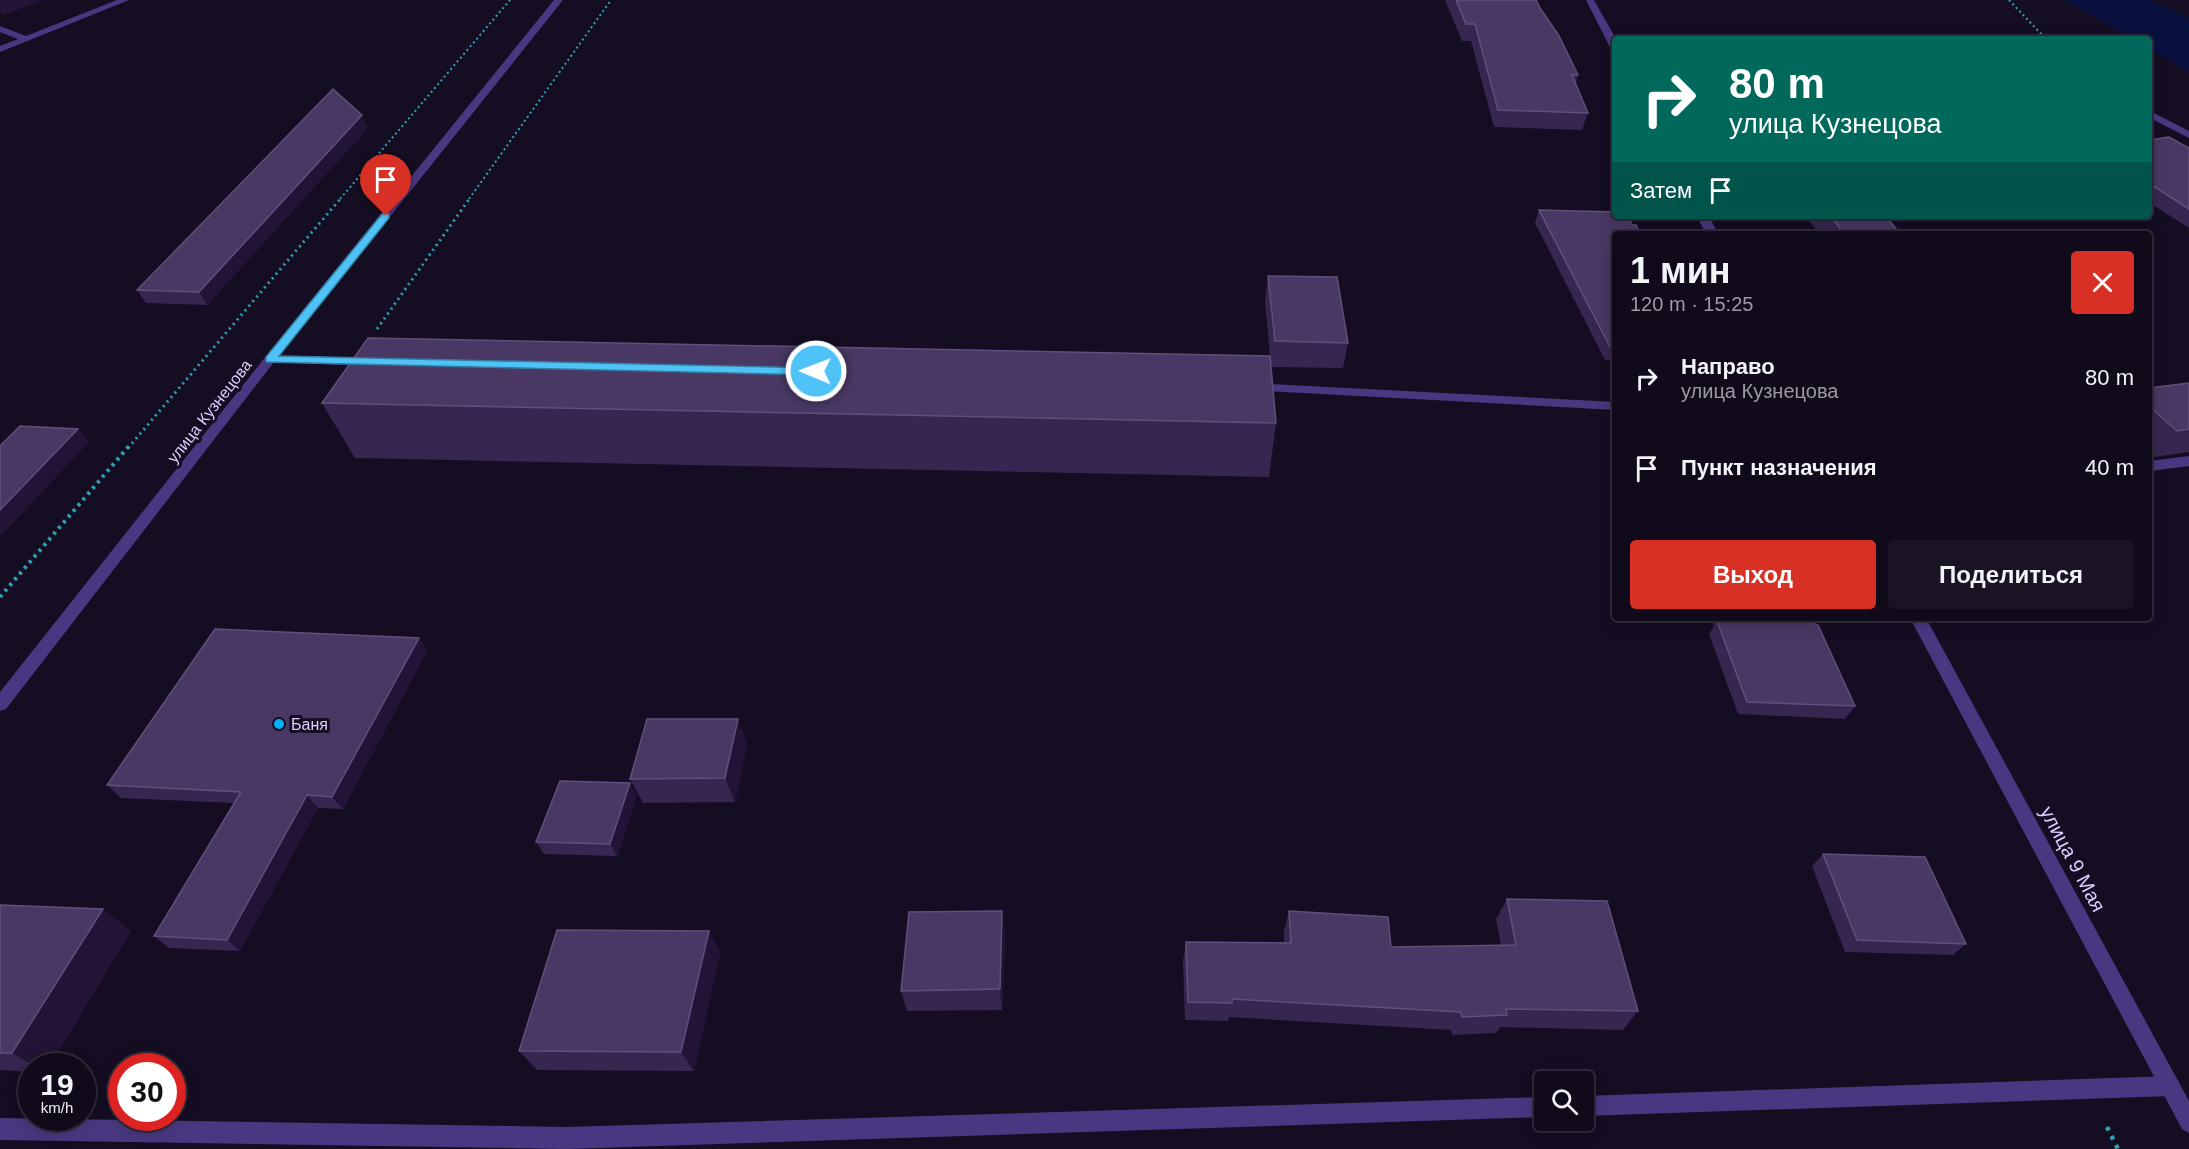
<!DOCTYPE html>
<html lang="ru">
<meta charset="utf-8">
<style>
body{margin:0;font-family:Helvetica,sans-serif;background:#191323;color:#f1f3f6;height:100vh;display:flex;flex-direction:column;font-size:22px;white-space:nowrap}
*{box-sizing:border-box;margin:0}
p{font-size:20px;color:#9c9aa2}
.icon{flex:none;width:33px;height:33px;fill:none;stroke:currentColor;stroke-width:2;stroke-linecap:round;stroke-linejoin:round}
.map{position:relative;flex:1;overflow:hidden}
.sheet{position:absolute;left:1612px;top:231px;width:540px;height:390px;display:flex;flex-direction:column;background:#100a1a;border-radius:6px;box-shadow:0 3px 15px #0003,0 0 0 2px #302b39}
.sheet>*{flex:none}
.banner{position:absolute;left:1612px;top:36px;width:540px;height:183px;border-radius:6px;box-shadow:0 3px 15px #0003,0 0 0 2px #302b39;background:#00695c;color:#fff;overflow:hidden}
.tools{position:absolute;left:1534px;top:1071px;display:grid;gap:12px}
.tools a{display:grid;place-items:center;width:60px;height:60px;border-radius:6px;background:#100a1a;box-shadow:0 3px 15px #0003,0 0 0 2px #302b39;font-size:30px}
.speed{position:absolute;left:18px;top:1053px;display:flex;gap:12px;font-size:30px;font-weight:700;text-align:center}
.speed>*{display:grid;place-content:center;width:78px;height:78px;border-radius:50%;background:#100a1a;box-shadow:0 3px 15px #0003,0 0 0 2px #302b39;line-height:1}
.speed small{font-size:15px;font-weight:400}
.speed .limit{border:9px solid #d22;background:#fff;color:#111}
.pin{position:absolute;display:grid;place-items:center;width:51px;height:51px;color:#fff;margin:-62px -26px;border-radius:50% 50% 50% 0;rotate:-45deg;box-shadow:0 0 6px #0007}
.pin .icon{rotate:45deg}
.me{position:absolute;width:66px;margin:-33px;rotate:271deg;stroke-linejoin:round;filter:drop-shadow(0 0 4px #0008)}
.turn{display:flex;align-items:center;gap:21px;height:126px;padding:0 18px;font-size:27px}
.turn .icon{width:78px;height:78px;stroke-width:2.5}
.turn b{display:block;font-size:42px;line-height:51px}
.then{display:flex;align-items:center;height:57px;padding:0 18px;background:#0003;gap:12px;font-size:22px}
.round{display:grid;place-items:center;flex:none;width:63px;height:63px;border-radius:6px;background:#191323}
.headline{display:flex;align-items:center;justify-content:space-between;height:102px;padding:0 18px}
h1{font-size:36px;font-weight:700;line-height:45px}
.primary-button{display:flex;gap:12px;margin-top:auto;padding:12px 18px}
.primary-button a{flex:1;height:69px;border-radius:6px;background:#d93025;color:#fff;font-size:24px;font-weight:700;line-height:69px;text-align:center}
.primary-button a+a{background:#191323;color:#f1f3f6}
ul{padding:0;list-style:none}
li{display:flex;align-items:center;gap:18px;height:90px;padding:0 18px}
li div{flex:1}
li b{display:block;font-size:22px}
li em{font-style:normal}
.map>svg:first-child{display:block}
.water{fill:#09123f}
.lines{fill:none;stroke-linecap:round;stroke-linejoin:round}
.path-far3{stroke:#2da2b4;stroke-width:2;stroke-dasharray:2 3;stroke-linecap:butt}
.path-far2{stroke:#2da2b4;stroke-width:3;stroke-dasharray:2 4;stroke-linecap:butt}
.path-far1{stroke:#2da2b4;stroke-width:4;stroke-dasharray:3 4.5;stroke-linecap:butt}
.path{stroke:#2da2b4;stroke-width:4.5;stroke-dasharray:4 6;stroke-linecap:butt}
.service{fill:#493881;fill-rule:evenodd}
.minor{fill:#493881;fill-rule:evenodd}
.tertiary{fill:#493881;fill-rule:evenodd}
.wall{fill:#372650}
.shaded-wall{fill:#221436}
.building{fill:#483863;stroke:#604f7b;stroke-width:1.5}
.route{fill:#4fc3f7;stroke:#337fa1;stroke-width:1.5}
.poi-dot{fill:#00b0f9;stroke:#150d22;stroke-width:2}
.labels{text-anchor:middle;stroke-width:6;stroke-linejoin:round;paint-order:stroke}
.street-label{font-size:16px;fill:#ddceff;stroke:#150d22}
.poi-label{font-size:16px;fill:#ddceff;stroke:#150d22;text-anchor:start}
.near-street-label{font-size:20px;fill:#ddceff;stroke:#150d22}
</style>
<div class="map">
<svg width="2189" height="1149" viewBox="0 0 2189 1149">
<rect width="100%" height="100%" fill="#150d22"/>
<path class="water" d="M2065 0H2150L2189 18V72L2150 49V39H2132Z"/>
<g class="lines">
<g class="path-far3">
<path d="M2009 0 2046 39"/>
<path d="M340 199 510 0"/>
<path d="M469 199 611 0"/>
</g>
<g class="path-far2">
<path d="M377 329 470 198"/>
<path d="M128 448 341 198"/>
</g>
<path class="path-far1" d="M0 597 129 446"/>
<path class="path" d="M2107 1127 2118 1149"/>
<path class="service" d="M117 0H129L0 52V46L18 39 0 32V26L26 36Z"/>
<g class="minor">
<path d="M2150 111 2189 131V138L2150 118Z"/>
<path d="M270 355 371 358 377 362 371 366 266 362 264 359Z"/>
<path d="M1253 383 1616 402V410L1248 390 1247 387Z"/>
<path d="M2189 456V466L2150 471V461Z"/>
<path d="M2170 1076 2177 1079 2180 1086 2177 1093 2170 1096 1584 1116V1096Z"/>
<path d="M1545 1097V1117L567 1149 0 1140V1118L567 1127Z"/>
</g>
<g class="tertiary">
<path d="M554 0H563L274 362 6 709 0 711V692L266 356Z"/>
<path d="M1586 0H1594L1616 39V52L1611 49Z"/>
<path d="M1697 216H1709L1718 234H1706Z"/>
<path d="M1910 618H1926L2189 1101V1133L2182 1129Z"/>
</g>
</g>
<g class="wall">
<path d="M1445 0H1536L1578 75 1575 84 1588 113 1582 130 1494 127 1471 41H1462Z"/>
<path d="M368 128 207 305 146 303 137 290Z"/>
<path d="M2150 140 2189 148V228L2150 203Z"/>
<path d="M1539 210 1616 234V360H1605L1535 223Z"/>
<path d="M1810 216H1886L1900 234H1819L1808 219Z"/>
<path d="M1268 276 1348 343 1343 368 1271 367 1265 301Z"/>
<path d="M2189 383V452L2154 457 2150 452V388Z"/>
<path d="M322 403 1276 423 1269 477 355 458Z"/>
<path d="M1711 618H1812L1855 706 1845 719 1738 714 1709 634 1714 626Z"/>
<path d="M419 638 427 651 343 809 318 808 240 951 169 948 154 936 234 803 121 798 107 785Z"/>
<path d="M747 744 735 802 643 803 630 779Z"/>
<path d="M637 795 617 856 544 854 536 842Z"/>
<path d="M1823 854 1966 944 1953 955 1845 952 1812 866Z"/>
<path d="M1507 899 1638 1011 1623 1030 1500 1027 1496 1033 1452 1035 1451 1030 1229 1017 1228 1021 1185 1020 1183 961 1186 942 1284 943V931L1289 911 1391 947 1501 945 1496 919Z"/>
<path d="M0 905 103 909 131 931 49 1066H32V1072L0 1070Z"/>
<path d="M1002 911 1005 933 1002 1010 907 1011 901 991Z"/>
<path d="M720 952 694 1071 537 1070 519 1051Z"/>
</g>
<g class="shaded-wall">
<path d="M0 0H45L3 15 0 11Z"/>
<path d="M362 115 368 128 207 305 199 292Z"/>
<path d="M78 429 89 442 0 537V510Z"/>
<path d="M419 638 427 651 343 809 332 797Z"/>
<path d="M738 719 747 744 735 802 725 778Z"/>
<path d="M630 783 637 795 617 856 610 844Z"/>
<path d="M307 795 318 808 240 951 227 940Z"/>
<path d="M103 909 131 931 49 1066H35L12 1053Z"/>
<path d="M1002 911 1005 933 1002 1010 1000 989Z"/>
<path d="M709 931 720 952 694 1071 681 1052Z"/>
</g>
<g class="building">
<path d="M1456 0H1536L1540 8 1559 36 1578 75H1572L1588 113 1498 110 1475 24H1466Z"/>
<path d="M333 89 362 115 199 292 137 290Z"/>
<path d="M2169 137 2189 148V209L2150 184V140Z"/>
<path d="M1539 210 1616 212V216H1628L1632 225H1636L1640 234H1616V347H1610Z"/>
<path d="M1831 216H1886L1900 234H1844Z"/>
<path d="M1268 276 1337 277 1348 343 1275 341Z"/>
<path d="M368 338 1270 356 1276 423 322 403Z"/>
<path d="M2189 383V429L2177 431 2150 407V388Z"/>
<path d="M20 426 78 429 0 510V446Z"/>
<path d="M1724 618H1812L1815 624 1818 625 1855 706 1747 702 1717 621 1725 622Z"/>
<path d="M215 629 419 638 332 797 307 795 227 940 154 936 241 792 107 785Z"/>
<path d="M647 719H738L725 778 630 779Z"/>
<path d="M560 781 630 783 610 844 536 842Z"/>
<path d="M1823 854 1925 857 1966 944 1857 940Z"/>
<path d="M1507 899 1607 901 1638 1011 1506 1009 1507 1015 1462 1017 1461 1012 1232 999V1003L1188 1002 1186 942 1291 943 1289 911 1388 917 1391 947 1516 945Z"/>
<path d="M0 905 103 909 12 1053H0Z"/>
<path d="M1002 911 1000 989 901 991 909 912Z"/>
<path d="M557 930 709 931 681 1052 519 1051Z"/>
</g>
<path class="route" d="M386 213 389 214V218L279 356 816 368 822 371 816 375 266 362V357L382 214Z"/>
<circle class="poi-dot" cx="279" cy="724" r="6"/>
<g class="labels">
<g class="street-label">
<text transform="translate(209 411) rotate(-52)" y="6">улица Кузнецова</text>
</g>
<g class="poi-label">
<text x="291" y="730">Баня</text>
</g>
<g class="near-street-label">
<text transform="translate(2073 859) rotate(62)" y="7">улица 9 Мая</text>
</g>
</g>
</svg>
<div class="tools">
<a><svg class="icon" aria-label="search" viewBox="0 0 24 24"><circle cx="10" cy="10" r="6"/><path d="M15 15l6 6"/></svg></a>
</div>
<div class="speed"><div>19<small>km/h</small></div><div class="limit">30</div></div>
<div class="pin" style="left:386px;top:216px;background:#d93025"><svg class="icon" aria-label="arrive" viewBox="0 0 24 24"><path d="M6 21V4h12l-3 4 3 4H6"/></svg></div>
<svg class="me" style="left:816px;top:371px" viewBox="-20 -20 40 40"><circle r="17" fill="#4fc3f7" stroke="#fff" stroke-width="3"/><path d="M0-11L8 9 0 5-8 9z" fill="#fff"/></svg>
<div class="banner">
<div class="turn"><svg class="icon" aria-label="right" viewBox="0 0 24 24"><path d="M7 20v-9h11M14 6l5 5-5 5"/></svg><div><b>80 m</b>улица Кузнецова</div></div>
<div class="then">Затем<svg class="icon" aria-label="arrive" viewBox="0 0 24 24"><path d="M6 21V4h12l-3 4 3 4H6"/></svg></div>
</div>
<section class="sheet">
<div class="headline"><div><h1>1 мин</h1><p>120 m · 15:25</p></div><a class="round" style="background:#d93025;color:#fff"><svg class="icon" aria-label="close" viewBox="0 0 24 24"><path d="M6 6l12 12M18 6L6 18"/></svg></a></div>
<ul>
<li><svg class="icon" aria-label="right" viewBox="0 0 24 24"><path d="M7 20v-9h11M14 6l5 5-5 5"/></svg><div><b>Направо</b><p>улица Кузнецова</p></div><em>80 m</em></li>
<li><svg class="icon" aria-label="arrive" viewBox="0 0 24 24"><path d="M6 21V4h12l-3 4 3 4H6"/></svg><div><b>Пункт назначения</b></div><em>40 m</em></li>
</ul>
<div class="primary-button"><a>Выход</a><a>Поделиться</a></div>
</section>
</div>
